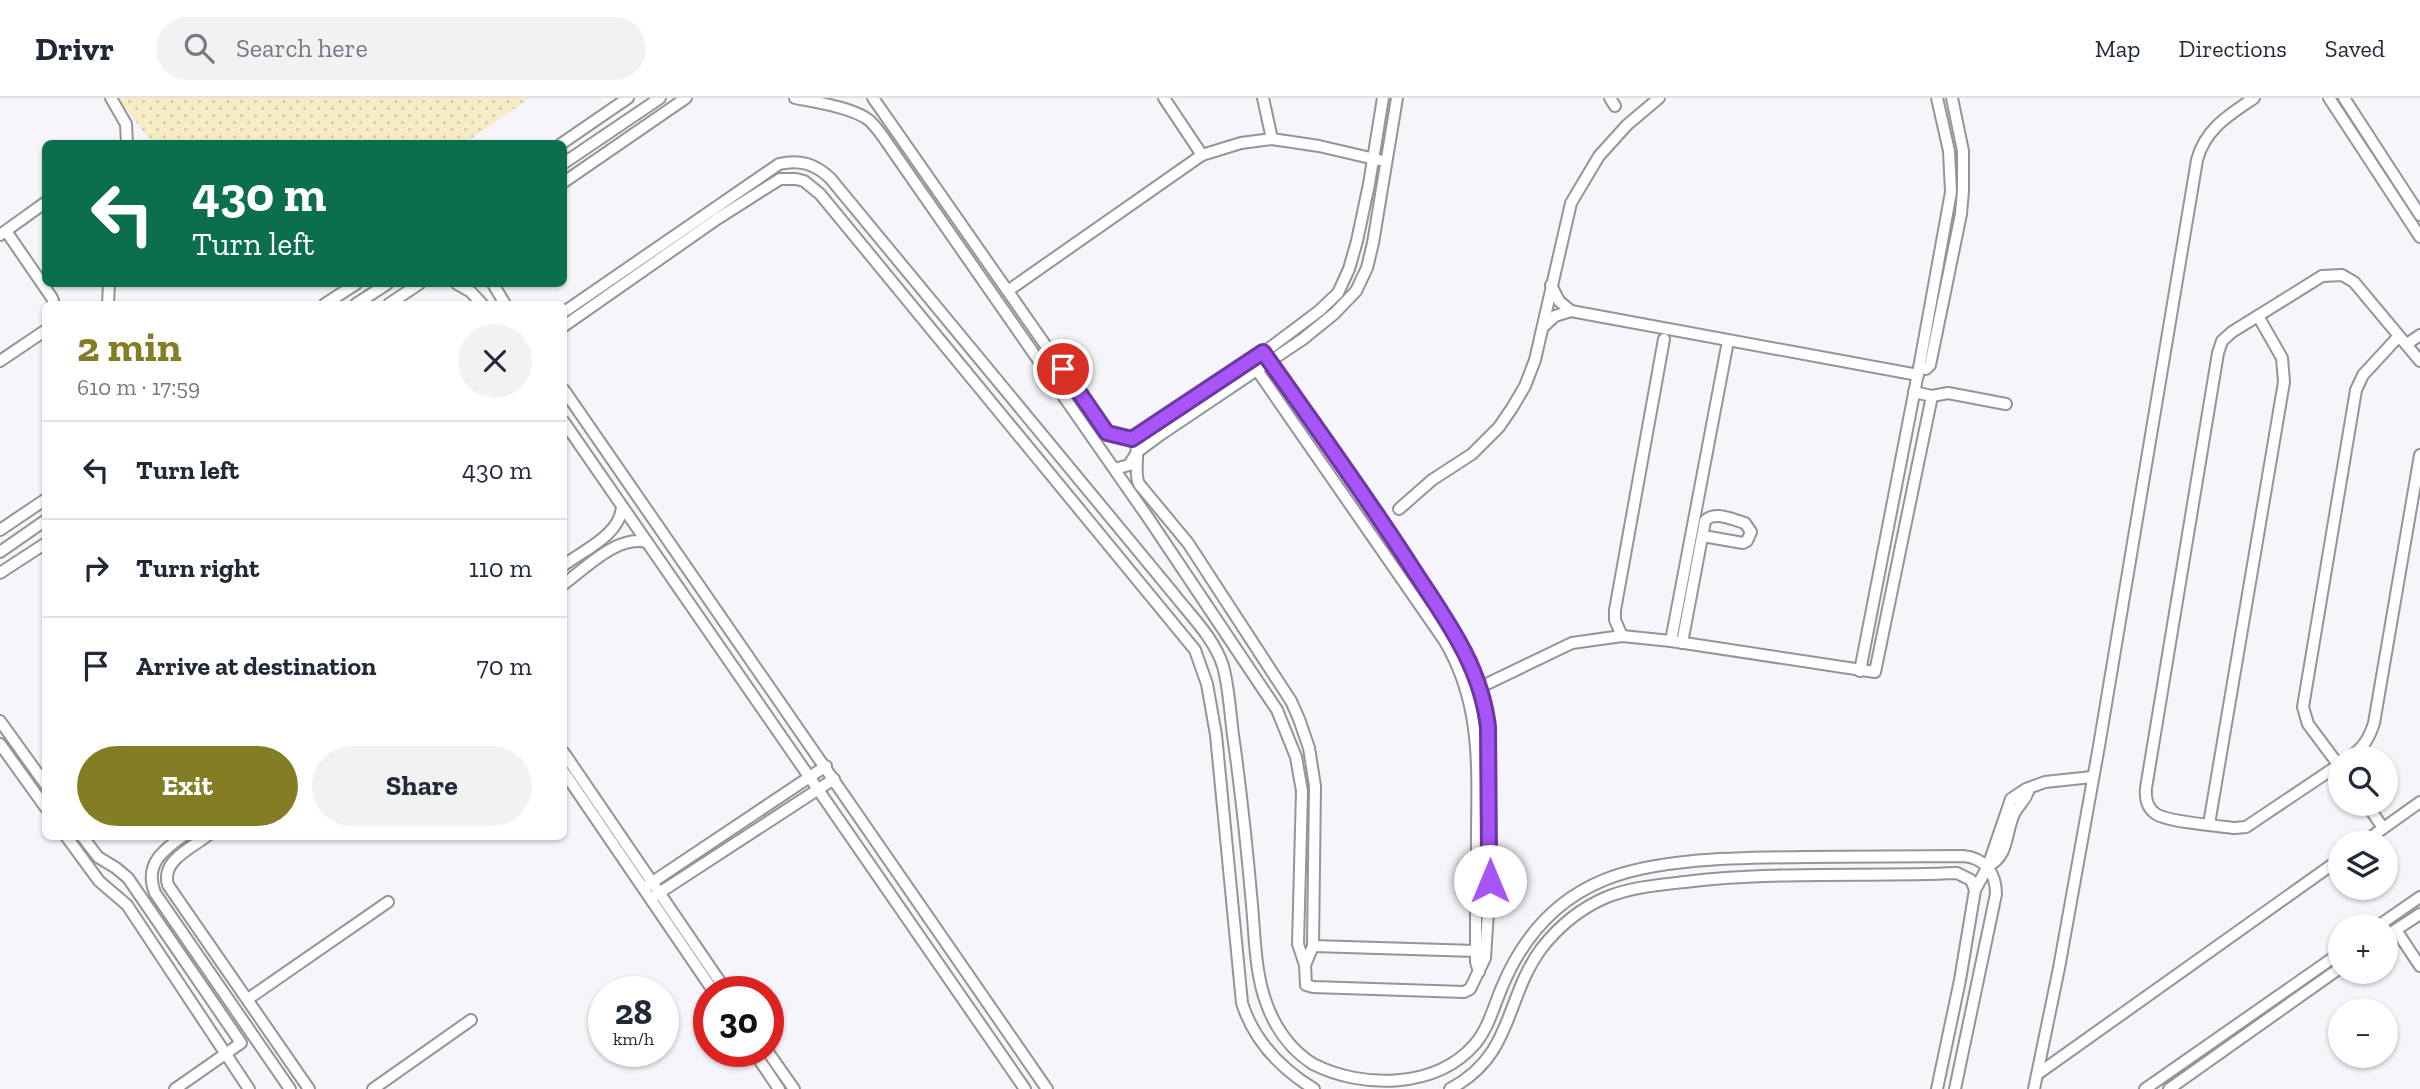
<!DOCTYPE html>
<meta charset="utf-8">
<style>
body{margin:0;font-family:"Zilla Slab",serif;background:#f2f2f3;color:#1f2937;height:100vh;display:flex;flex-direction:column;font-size:26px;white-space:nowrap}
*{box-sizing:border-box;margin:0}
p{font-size:23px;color:#747a83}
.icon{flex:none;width:38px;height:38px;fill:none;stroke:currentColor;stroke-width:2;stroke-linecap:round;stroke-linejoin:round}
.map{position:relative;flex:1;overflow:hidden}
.sheet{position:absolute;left:42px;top:203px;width:525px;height:539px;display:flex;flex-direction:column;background:#fff;border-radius:10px;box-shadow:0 2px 5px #0004}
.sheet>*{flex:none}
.top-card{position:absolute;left:42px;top:42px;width:525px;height:147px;border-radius:10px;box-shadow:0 2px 5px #0004;background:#0b6e4f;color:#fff;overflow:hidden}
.buttons{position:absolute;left:2328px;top:648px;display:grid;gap:14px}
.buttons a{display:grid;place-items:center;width:70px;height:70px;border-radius:50%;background:#fff;box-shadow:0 2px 5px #0004;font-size:35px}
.speed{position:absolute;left:588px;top:878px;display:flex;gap:14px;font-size:35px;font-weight:700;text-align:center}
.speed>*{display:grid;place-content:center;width:91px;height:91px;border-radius:50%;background:#fff;box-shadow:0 2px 5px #0004;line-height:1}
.speed small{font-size:18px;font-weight:400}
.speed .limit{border:10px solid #d22;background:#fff;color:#111}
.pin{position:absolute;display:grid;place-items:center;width:60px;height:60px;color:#fff;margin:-30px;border:4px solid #fff;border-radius:50%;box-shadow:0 2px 7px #0007}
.me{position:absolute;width:77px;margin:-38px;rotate:0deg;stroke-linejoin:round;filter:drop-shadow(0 0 5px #0008)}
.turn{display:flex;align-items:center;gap:24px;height:147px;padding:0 35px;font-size:32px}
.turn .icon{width:91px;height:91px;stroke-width:2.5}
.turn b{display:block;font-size:49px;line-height:60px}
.round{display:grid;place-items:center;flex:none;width:74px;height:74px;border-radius:37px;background:#f2f2f3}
.overview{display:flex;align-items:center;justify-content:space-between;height:119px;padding:0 35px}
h1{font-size:42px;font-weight:700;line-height:52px;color:#837e26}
.primary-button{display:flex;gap:14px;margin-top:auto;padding:14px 35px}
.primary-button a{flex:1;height:80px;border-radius:42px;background:#837e26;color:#fff;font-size:28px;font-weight:700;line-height:80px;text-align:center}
.primary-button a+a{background:#f2f2f3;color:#1f2937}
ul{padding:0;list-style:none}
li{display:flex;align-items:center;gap:21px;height:98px;padding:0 35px;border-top:2px solid #e0e1e3}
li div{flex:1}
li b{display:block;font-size:26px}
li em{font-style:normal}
header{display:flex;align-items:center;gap:42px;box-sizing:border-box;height:98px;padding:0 35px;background:#fff;border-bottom:2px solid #e0e1e3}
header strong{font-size:33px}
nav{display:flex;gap:38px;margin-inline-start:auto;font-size:24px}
.search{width:490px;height:63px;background:#f2f2f3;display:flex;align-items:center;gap:18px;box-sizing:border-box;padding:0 24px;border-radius:38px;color:#747a83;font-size:26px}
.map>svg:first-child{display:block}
.sand{fill:url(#sand-dots)}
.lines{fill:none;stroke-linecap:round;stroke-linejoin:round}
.minor-casing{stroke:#949499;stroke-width:14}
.minor{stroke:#fff;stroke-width:10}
.route-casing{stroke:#6d37a1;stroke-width:18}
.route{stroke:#a855f7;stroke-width:12}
</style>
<header>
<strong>Drivr</strong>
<div class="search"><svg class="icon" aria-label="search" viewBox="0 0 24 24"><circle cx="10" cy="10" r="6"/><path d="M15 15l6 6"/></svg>Search here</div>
<nav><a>Map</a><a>Directions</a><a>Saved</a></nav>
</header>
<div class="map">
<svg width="2420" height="991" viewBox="0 0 2420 991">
<defs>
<pattern id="sand-dots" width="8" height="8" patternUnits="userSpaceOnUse" patternTransform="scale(1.75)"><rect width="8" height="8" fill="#f6ecc7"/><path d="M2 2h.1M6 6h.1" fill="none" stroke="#d2caab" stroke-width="1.8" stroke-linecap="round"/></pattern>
</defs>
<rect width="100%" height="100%" fill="#f5f5fa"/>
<path class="sand" d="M118 0H530L465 45H152Z"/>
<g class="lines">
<g class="minor-casing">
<g id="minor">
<path d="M111 0 126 26 127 46"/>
<path d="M795 0C815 4 855 10 870 23 874 27 878 32 881 36L1149 421 1277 612 1296 659 1302 693 1298 846 1305 867 1306 887 1313 889 1464 894 1470 891 1485 860 1490 783"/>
<path d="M873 0 1104 331C1114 341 1126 335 1134 343 1141 351 1133 374 1139 386L1188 445 1291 603 1299 621 1309 650 1315 688 1313 848 1305 867"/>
<path d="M1164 0 1202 57"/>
<path d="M1263 0 1272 41"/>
<path d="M1610 0 1615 8"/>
<path d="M2329 0 2420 139"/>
<path d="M2344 0 2420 117"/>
<path d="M561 46 628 0"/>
<path d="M564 65 660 0"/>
<path d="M564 84 686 0"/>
<path d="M6 133 52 200 54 206"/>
<path d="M0 137 46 104"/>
<path d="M457 186 471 194 482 206"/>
<path d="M493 186 505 206"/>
<path d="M1551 187 1559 203 1571 213 1918 277"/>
<path d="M1009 192 1202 57 1241 45 1272 41 1319 48 1379 62"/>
<path d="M108 206 109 186"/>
<path d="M325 206 356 186"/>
<path d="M356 206 387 186"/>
<path d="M389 206 419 186"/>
<path d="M564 214 779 66C800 61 815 66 830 80L1173 495C1191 518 1214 540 1223 568 1229 590 1230 614 1233 637 1241 693 1247 750 1252 807 1255 840 1255 876 1267 907 1276 931 1291 952 1313 966 1362 991 1436 991 1475 946 1488 931 1494 908 1502 889 1522 841 1555 802 1604 782 1660 759 1744 760 1805 759 1858 759 1910 758 1963 758 1985 760 1996 775 1996 796L1955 991"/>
<path d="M564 228 717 121 780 81H796L804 83 820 96 1195 552 1207 586 1216 637 1242 905C1254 943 1280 970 1314 991"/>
<path d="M1543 229 1555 218 1571 213"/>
<path d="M2407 246 2420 237"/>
<path d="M1263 254 1391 436 1471 563 1481 589 1488 629 1489 757"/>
<path d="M1250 262 1444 542C1486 612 1476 682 1477 760"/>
<path d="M0 263 46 232"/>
<path d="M1919 270 1926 271 1930 267 1961 116 1963 93V53L1952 0"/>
<path d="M564 292 1047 991"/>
<path d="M1914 294 1932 298 1948 295 2006 306"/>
<path d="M564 324 1025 991"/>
<path d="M1132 341 1271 249 1319 213 1338 195 1349 171 1357 143 1369 86 1383 0"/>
<path d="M1115 371 1129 367 1137 354 1160 337 1303 241 1335 215 1356 193 1367 170 1373 145 1397 0"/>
<path d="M1399 411 1432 382 1472 356 1499 329 1512 310 1525 288 1535 262 1571 105 1599 58 1627 27 1659 0"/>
<path d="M0 432 46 401"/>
<path d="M0 454 46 422"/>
<path d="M564 467C584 452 620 437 622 409"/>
<path d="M0 475 46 445"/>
<path d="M564 486C587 469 617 437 647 444"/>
<path d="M1622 538 1615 522V512L1664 241"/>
<path d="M1671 543 1728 243"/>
<path d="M1682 545 1705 423C1714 412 1733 422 1745 425L1751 434 1747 443 1743 445 1703 438"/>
<path d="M1860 573 1919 270 1951 94 1949 53 1937 0"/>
<path d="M1468 595 1572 545 1622 538 1671 543 1875 574 1932 298"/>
<path d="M0 623 46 687"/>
<path d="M0 646 46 710"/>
<path d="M564 655 727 894"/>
<path d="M2349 660C2363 650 2369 641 2374 625L2420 357"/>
<path d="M2340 666 2246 729 2235 730C2218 728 2168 724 2156 716 2147 710 2145 700 2146 690L2218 255 2222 243 2232 234 2322 178 2342 177 2354 184 2420 263"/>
<path d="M2340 669 2308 626 2303 609 2356 292 2363 277 2398 239"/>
<path d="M564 674 714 894"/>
<path d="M2366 705 2383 730"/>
<path d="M2209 726 2284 284 2282 260 2258 218"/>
<path d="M66 738 99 783 127 807 249 991"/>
<path d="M82 738 98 759 116 770 128 780 241 945 175 991"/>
<path d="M183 738C162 753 144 767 155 795L290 991"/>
<path d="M207 738C190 751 161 763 168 787L309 991"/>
<path d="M2364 744 2420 704"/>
<circle cx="1486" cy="770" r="14"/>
<path d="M1988 768C2010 758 2005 732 2015 714 2021 704 2027 701 2029 690"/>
<path d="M1476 779V864L1479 874"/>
<path d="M648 787 826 668"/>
<path d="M1975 792 1988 768 2011 701 2026 691 2045 684 2092 679"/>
<path d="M656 797 834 681"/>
<path d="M2378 828 2420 799"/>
<path d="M2396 832 2420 868"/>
<path d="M2385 839 2420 816"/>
<path d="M1313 848 1476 853"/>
<path d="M248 901 388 804"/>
<path d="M754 954 779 991"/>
<path d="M768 954 794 991"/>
<path d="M2039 975 2340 761"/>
<path d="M373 991 471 922"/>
<path d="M1450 991C1514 957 1504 902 1541 851 1558 829 1581 810 1607 799 1632 789 1658 787 1685 784 1775 773 1866 779 1957 775L1971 782 1975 792 1960 882 1937 991"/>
<path d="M2034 991 2059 870 2099 648 2197 62C2205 31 2229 17 2254 0"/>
<path d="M2145 991 2340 855"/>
<path d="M2169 991 2340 870"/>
</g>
</g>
<use href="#minor" class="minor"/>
</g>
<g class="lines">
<g class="route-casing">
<path id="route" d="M1063 271 1107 335 1132 341 1263 254C1313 325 1364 395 1411 468 1444 519 1481 567 1488 629L1489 757C1498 760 1501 767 1499 775L1490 783"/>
</g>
<use href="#route" class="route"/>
</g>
</svg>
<div class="buttons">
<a><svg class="icon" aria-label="search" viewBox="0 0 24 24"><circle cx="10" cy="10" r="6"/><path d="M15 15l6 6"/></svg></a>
<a><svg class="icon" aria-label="layers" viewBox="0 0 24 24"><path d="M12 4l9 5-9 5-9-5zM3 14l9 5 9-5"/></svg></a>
<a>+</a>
<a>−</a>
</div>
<div class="speed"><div>28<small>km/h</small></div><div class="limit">30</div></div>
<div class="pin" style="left:1063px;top:271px;background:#d93025"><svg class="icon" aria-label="arrive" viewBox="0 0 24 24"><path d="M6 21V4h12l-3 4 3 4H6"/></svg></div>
<svg class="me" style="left:1490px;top:783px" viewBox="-20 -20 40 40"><circle r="19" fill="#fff"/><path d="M0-13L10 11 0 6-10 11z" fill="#a855f7"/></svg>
<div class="top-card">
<div class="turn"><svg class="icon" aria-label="left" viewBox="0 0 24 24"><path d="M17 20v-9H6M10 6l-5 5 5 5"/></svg><div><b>430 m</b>Turn left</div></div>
</div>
<section class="sheet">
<div class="overview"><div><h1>2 min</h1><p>610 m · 17:59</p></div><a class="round"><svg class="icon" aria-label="close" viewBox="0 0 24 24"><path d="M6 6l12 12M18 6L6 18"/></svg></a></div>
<ul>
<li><svg class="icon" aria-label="left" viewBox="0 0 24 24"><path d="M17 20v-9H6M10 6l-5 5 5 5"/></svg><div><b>Turn left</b></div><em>430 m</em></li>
<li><svg class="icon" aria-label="right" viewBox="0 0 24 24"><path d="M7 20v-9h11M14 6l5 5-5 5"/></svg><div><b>Turn right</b></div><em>110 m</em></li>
<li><svg class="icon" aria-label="arrive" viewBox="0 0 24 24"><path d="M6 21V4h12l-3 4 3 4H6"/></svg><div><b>Arrive at destination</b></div><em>70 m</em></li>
</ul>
<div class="primary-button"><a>Exit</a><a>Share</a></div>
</section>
</div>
